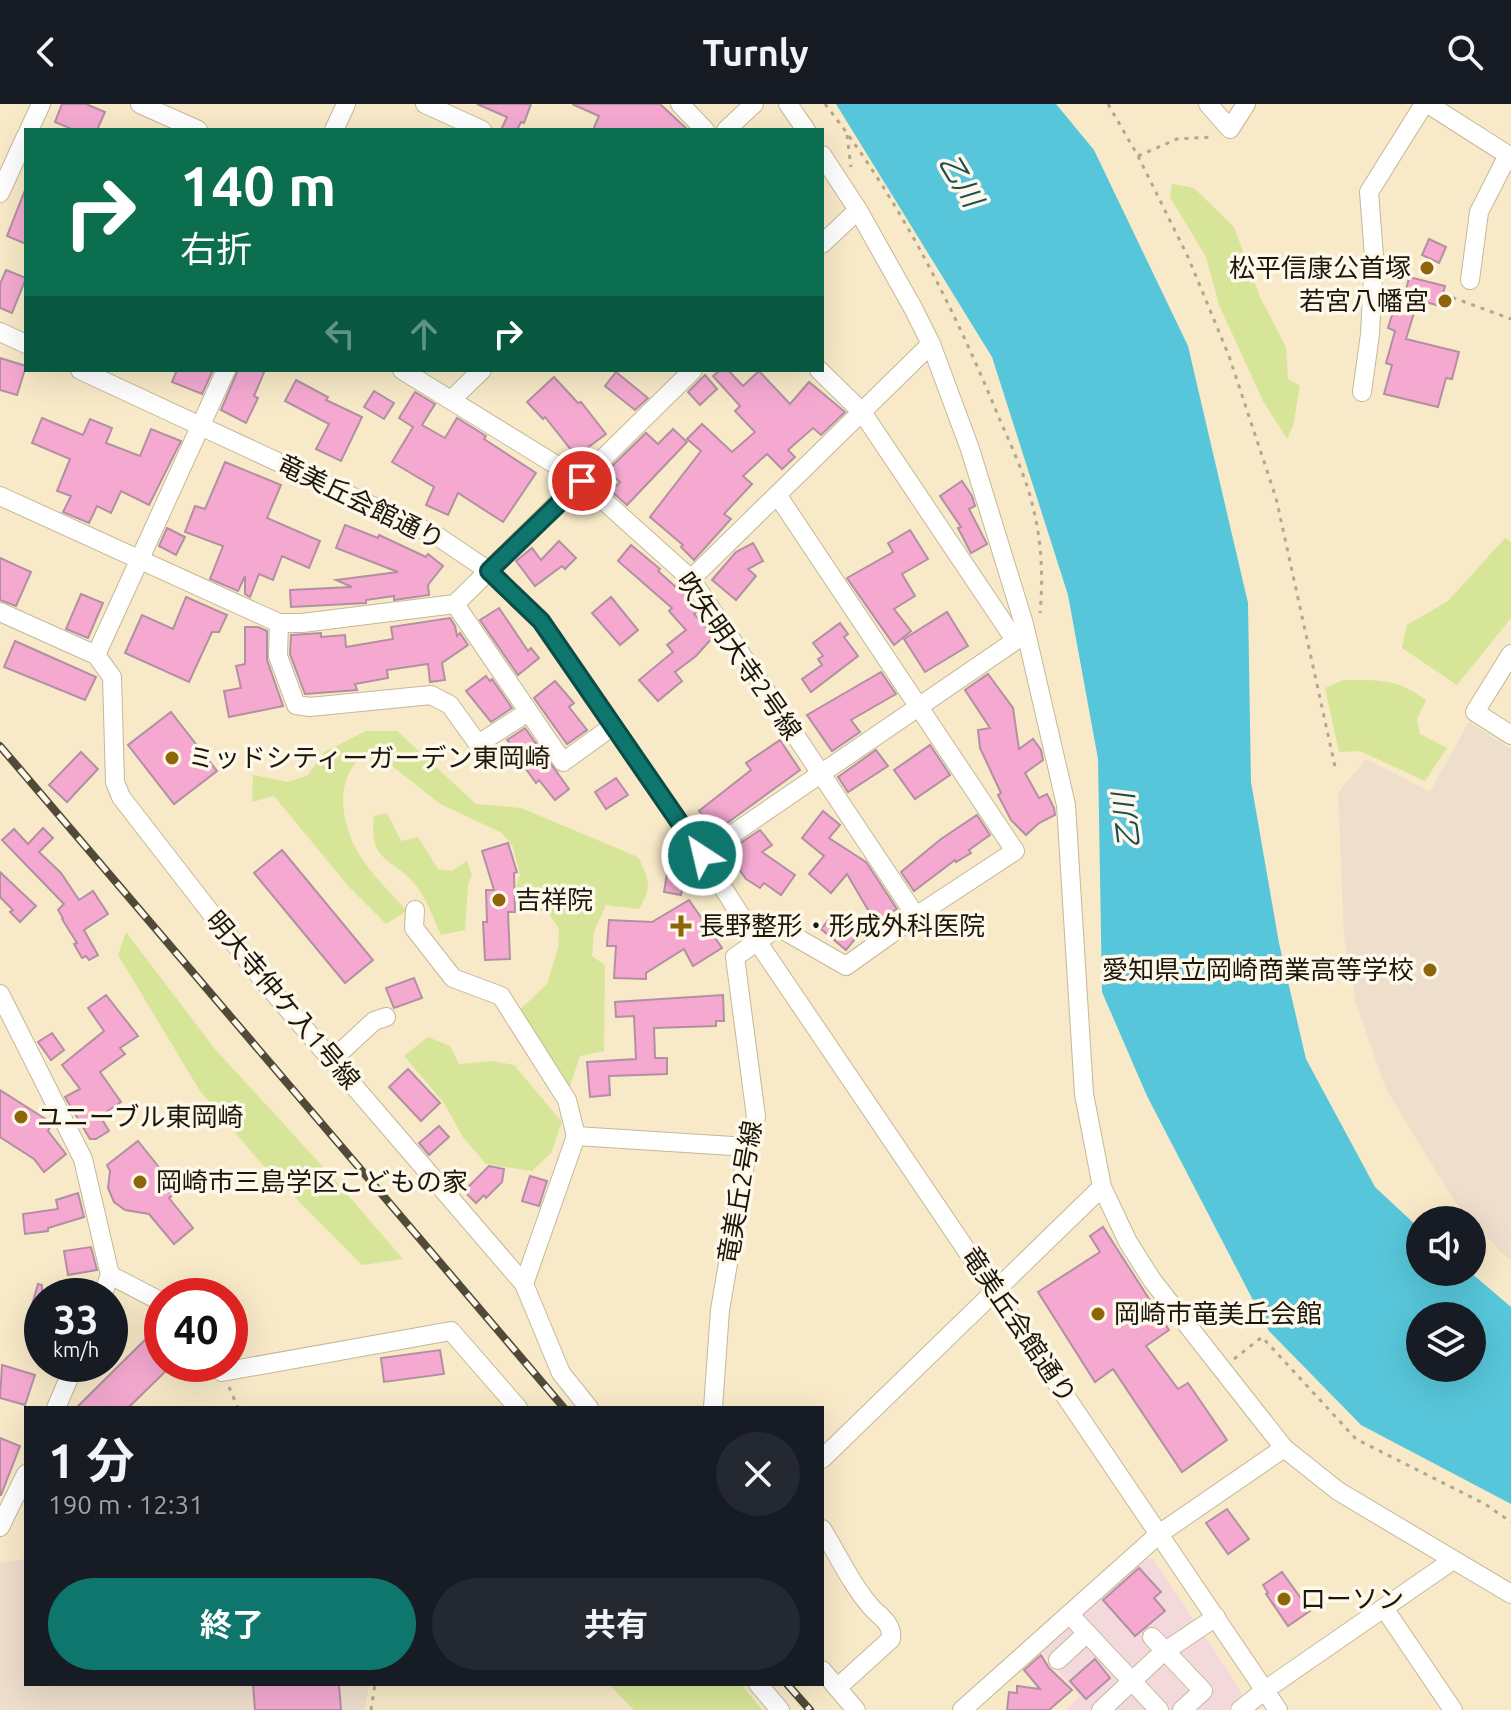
<!DOCTYPE html>
<html lang="ja">
<meta charset="utf-8">
<style>
body{margin:0;font-family:Ubuntu,"Noto Sans JP",sans-serif;background:#242831;color:#f1f3f6;height:100vh;display:flex;flex-direction:column;font-size:30px;white-space:nowrap}
*{box-sizing:border-box;margin:0}
p{font-size:26px;color:#9ea1a6}
.icon{flex:none;width:44px;height:44px;fill:none;stroke:currentColor;stroke-width:2;stroke-linecap:round;stroke-linejoin:round}
.map{position:relative;flex:1;overflow:hidden}
.sheet{position:absolute;left:24px;top:1302px;width:800px;height:280px;display:flex;flex-direction:column;background:#171b24;border-radius:0px;box-shadow:0 8px 32px #0002}
.sheet>*{flex:none}
.hud{position:absolute;left:24px;top:24px;width:800px;height:244px;border-radius:0px;box-shadow:0 8px 32px #0002;background:#0b6e4f;color:#fff;overflow:hidden}
.buttons{position:absolute;left:1406px;top:1102px;display:grid;gap:16px}
.buttons a{display:grid;place-items:center;width:80px;height:80px;border-radius:50%;background:#171b24;box-shadow:0 8px 32px #0002;font-size:40px}
.speed{position:absolute;left:24px;top:1174px;display:flex;gap:16px;font-size:40px;font-weight:700;text-align:center}
.speed>*{display:grid;place-content:center;width:104px;height:104px;border-radius:50%;background:#171b24;box-shadow:0 8px 32px #0002;line-height:1}
.speed small{font-size:20px;font-weight:400}
.speed .limit{border:12px solid #d22;background:#fff;color:#111}
.pin{position:absolute;display:grid;place-items:center;width:68px;height:68px;color:#fff;margin:-34px;border:4px solid #fff;border-radius:50%;box-shadow:0 2px 8px #0007}
.me{position:absolute;width:88px;margin:-44px;rotate:325deg;stroke-linejoin:round;filter:drop-shadow(0 0 6px #0008)}
.turn{display:flex;align-items:center;gap:28px;height:168px;padding:0 24px;font-size:36px}
.turn .icon{width:104px;height:104px;stroke-width:2.5}
.turn b{display:block;font-size:56px;line-height:68px}
.lanes{display:flex;align-items:center;height:76px;padding:0 24px;background:#0003;justify-content:center;gap:40px;direction:ltr}
.lanes .off{opacity:.35}
.round{display:grid;place-items:center;flex:none;width:84px;height:84px;border-radius:42px;background:#242831}
.headline{display:flex;align-items:center;justify-content:space-between;height:136px;padding:0 24px}
h1{font-size:48px;font-weight:700;line-height:60px}
.button{display:flex;gap:16px;margin-top:auto;padding:16px 24px}
.button a{flex:1;height:92px;border-radius:48px;background:#0f766e;color:#fff;font-size:32px;font-weight:700;line-height:92px;text-align:center}
.button a+a{background:#242831;color:#f1f3f6}
header{display:flex;justify-content:space-between;align-items:center;height:104px;padding:0 24px;background:#171b24;font-size:36px;font-weight:700}
.map>svg:first-child{display:block}
.commercial{fill:#f4d9dc}
.education{fill:#eedecc}
.green{fill:#d7e598}
.water{fill:#58c6da;fill-rule:evenodd}
.building{fill:#f5a9d1;stroke:#b290a1;stroke-width:2}
.lines{fill:none;stroke-linecap:round;stroke-linejoin:round}
.minor-casing{stroke:#c5b897;stroke-width:20}
.path{stroke:#b3a88d;stroke-width:3;stroke-dasharray:4 6;stroke-linecap:butt}
.minor{stroke:#fff;stroke-width:18}
.rail-casing{stroke:#514a39;stroke-width:8}
.rail{stroke:#fdf8ea;stroke-width:5;stroke-dasharray:15;stroke-linecap:butt}
.route-casing{stroke:#0a4d48;stroke-width:20}
.route{stroke:#0f766e;stroke-width:14}
.poi-dot{fill:#8e6509;stroke:#fdf8ea;stroke-width:3}
.labels{text-anchor:middle;stroke-width:7;stroke-linejoin:round;paint-order:stroke}
.poi-label{font-size:26px;fill:#1c170b;stroke:#fdf8ea;text-anchor:start}
.street-label{font-size:26px;fill:#1c170b;stroke:#fdf8ea}
.water-label{font-size:28px;font-style:italic;fill:#1c4c55;stroke:#fdf8ea}
</style>
<header><svg class="icon" aria-label="back" viewBox="0 0 24 24"><path d="M15 5l-7 7 7 7"/></svg>Turnly<svg class="icon" aria-label="search" viewBox="0 0 24 24"><circle cx="10" cy="10" r="6"/><path d="M15 15l6 6"/></svg></header>
<div class="map">
<svg width="1511" height="1606" viewBox="0 0 1511 1606">
<rect width="100%" height="100%" fill="#f8eac8"/>
<path class="commercial" d="M1143 1454 1153 1455 1241 1587 1242 1594 1228 1606H1066L1080 1592 1040 1546Z"/>
<g class="education">
<path d="M1469 618 1511 645V1156L1501 1148 1455 1098 1386 985 1356 899 1344 833 1338 689 1366 655 1430 688Z"/>
<path d="M26 1453V1580H369L365 1606H0V1459L21 1456Z"/>
</g>
<g class="green">
<path d="M1172 80 1194 84 1234 123 1260 193 1286 243 1288 275 1300 282 1293 322 1287 335 1263 297 1219 201 1206 153 1170 93Z"/>
<path d="M1505 434 1511 438V514L1457 581 1402 544 1407 521 1448 497Z"/>
<path d="M1343 576C1379 576 1396 574 1426 596L1417 615 1420 630 1447 644 1425 677 1360 647 1339 648 1325 584Z"/>
<path d="M366 627H397L476 700 521 704 638 753C650 777 652 783 639 805L606 801 594 828 592 852 605 861 604 947 580 952 568 988 513 912 547 880 558 844 559 825 549 810 518 798 515 785 520 771 513 743 502 729 440 700 382 654 359 655C332 682 343 730 365 759 377 776 393 791 407 807L386 820 350 784 274 692 252 698 253 671 288 678 308 671 324 648Z"/>
<path d="M387 709 401 737 418 733 438 765 452 767 467 757 472 771 468 781 465 826 441 831C434 816 428 798 418 784 396 753 368 762 374 712Z"/>
<path d="M126 828 215 945 334 1075 403 1155 362 1161 260 1058 200 987 118 851Z"/>
<path d="M428 933 450 942 459 960 492 957 514 961 562 1018 551 1049 532 1067 486 1060 463 1033 444 999 404 952Z"/>
<path d="M609 1580H741L762 1606H634Z"/>
</g>
<path class="water" d="M836 0H1056L1094 46 1188 242 1248 499 1251 678 1279 839 1306 955 1375 1083 1420 1125V1168H1470L1511 1203V1400L1361 1321 1269 1227 1147 992 1102 888 1098 655 1068 491 992 253ZM1420 1212H1472V1264H1420Z"/>
<g class="building">
<path d="M62 0H86L105 8 97 26H74L55 18Z"/>
<path d="M477 0H531L524 19 521 18 517 26H501L507 13Z"/>
<path d="M572 0H660L688 26H593L599 12Z"/>
<path d="M25 86H26V140L7 132Z"/>
<path d="M1429 135 1446 143 1439 159 1422 151Z"/>
<path d="M6 166 26 174 12 209 0 204V180Z"/>
<path d="M1409 173 1445 182 1440 202 1418 196 1406 235 1459 248 1452 275 1446 274 1438 303 1384 290 1392 261 1386 259 1395 227 1388 224 1396 198 1403 200Z"/>
<path d="M0 254 26 262 17 291 0 286Z"/>
<path d="M177 266H213L202 290 172 278Z"/>
<path d="M238 266H265L254 292 258 294 246 319 221 306Z"/>
<path d="M720 266H728L743 282 759 267 790 300 809 278 845 308 821 331 813 324 788 346 795 353 782 365 767 350 743 372 752 380 724 410 731 415 694 456 681 443 683 441 650 413 701 347 687 335 702 320 732 348 755 328 735 307 740 302 713 272Z"/>
<path d="M616 268 648 294 635 306 605 282Z"/>
<path d="M705 271 717 285 700 301 688 288Z"/>
<path d="M554 273 578 299 581 298 606 330 576 352 545 313 543 315 527 298Z"/>
<path d="M296 276 328 293 326 296 362 313 341 357 316 345 329 320 285 297Z"/>
<path d="M374 287 394 299 384 315 364 303Z"/>
<path d="M415 288 435 300 422 321 445 334 457 314 486 332 484 335 536 369 503 418 458 389 448 411 426 401 434 383 392 358 413 323 399 314Z"/>
<path d="M42 314 83 331 90 315 112 324 106 339 140 352 151 325 181 337 149 401 121 387 111 409 97 402 89 419 63 408 71 392 57 387 70 355 32 339Z"/>
<path d="M673 325 687 338 627 401 611 387 620 378 607 367 646 329 658 340Z"/>
<path d="M225 358 281 381 267 414 320 437 309 464 282 452 273 476 259 470 250 493 245 490V472L238 487 210 475 223 442 185 428 195 402 205 405Z"/>
<path d="M962 377 972 392 975 402 969 405 987 440 971 449 958 424 961 423 940 392Z"/>
<path d="M345 421 378 434 379 431 426 453 428 450 443 462 428 481 429 491 394 496V492L366 496V499L291 503 290 486 352 483 336 476 398 468 336 444Z"/>
<path d="M167 424 185 433 176 451 159 442Z"/>
<path d="M910 426 928 455 902 470 915 492 894 505 911 527 894 541 847 474 893 448 888 439Z"/>
<path d="M559 437 576 454 565 465 562 462 535 482 516 457 532 444 541 456Z"/>
<path d="M753 439 763 457 748 465 756 472 736 496 712 476 736 448Z"/>
<path d="M631 441 660 465 658 467 688 494 698 507 694 510 714 532 696 552 675 568 682 577 658 597 639 576 673 548 667 541 686 526 669 507 672 504 618 457Z"/>
<path d="M0 454 31 468 16 502 0 496Z"/>
<path d="M81 490 103 499 88 534 66 525Z"/>
<path d="M186 493 227 511 219 528H212L189 578 125 549 142 511 173 525Z"/>
<path d="M611 493 638 526 620 541 592 509Z"/>
<path d="M499 504 528 547 531 544 539 554 518 571 480 516Z"/>
<path d="M947 508 968 542 925 568 904 535Z"/>
<path d="M450 514 455 522 457 532 460 529 468 541 442 559 445 576 430 578 428 560 387 566 388 574 355 580 357 586 305 590 290 550 291 531 321 529V533L345 531 346 543 393 535 391 523Z"/>
<path d="M840 519 848 530 844 533 858 552 811 588 802 575 822 561 818 555 823 552 813 539Z"/>
<path d="M245 523H258L267 527V556L283 602 229 613 224 587 241 584 236 562 245 560Z"/>
<path d="M15 537 96 573 85 596 4 563Z"/>
<path d="M881 568 896 590 851 616 860 628 832 647 807 611Z"/>
<path d="M988 570 1013 604 1019 645 1033 635 1041 646 1043 656 1025 669 1039 694 1047 690 1054 704 1055 711 1039 719 1026 731 1011 716 998 691 1001 689 980 644 978 626 990 624 965 586Z"/>
<path d="M486 572 490 577 492 575 512 604 491 618 466 587Z"/>
<path d="M555 577 574 599 569 603 587 626 567 640 534 594Z"/>
<path d="M171 608 217 667 174 700 128 641Z"/>
<path d="M525 624 569 685 555 696 539 676 536 679 526 665 529 663 507 636Z"/>
<path d="M780 636 800 666 716 727 699 707 751 666 746 659Z"/>
<path d="M930 641 950 671 915 695 894 666Z"/>
<path d="M876 646 888 662 848 688 838 673Z"/>
<path d="M81 648 98 665 67 698 49 681Z"/>
<path d="M616 674 628 691 606 705 595 688Z"/>
<path d="M823 707 840 721 829 734 866 758 897 805 875 818 847 770 831 789 809 770 824 752 802 734Z"/>
<path d="M977 711 990 731 969 746 971 749 956 758 955 756 914 787 901 768 941 735Z"/>
<path d="M43 724 53 734 39 748 61 769 79 796 93 787 108 810 84 826 98 851 89 856 86 852 82 854 74 840 77 839 62 815 63 814 58 806 64 800 2 736 14 725 28 740Z"/>
<path d="M760 726 772 741 762 748 795 771 781 791 764 779 760 784 746 775 727 748Z"/>
<path d="M508 739 517 768 514 769 515 808H508L510 855 485 856 483 818H487L486 786H494L482 747Z"/>
<path d="M282 746 373 856 345 879 254 769Z"/>
<path d="M668 764 685 768 681 791 664 788Z"/>
<path d="M0 768 36 802 20 818 10 808 13 806 0 793Z"/>
<path d="M689 796 722 844 693 862 684 845 646 869V875L614 874 616 842H607L609 816 652 818Z"/>
<path d="M834 809 859 830 846 846 821 825Z"/>
<path d="M414 874 422 894 394 904 386 884Z"/>
<path d="M106 891 138 932 120 944 125 950 100 968 121 998 100 1012 109 1027 96 1035H90L65 993 80 985 62 961 104 927 88 904Z"/>
<path d="M723 891 724 917H716V922L654 924 655 954H667V970L609 972 610 991 590 993 587 958 636 955 634 912 616 913 615 898Z"/>
<path d="M52 929 64 946 51 956 38 938Z"/>
<path d="M408 965 440 999 421 1017 389 983Z"/>
<path d="M0 986 52 1019 48 1027 66 1050 44 1068 34 1055 0 1033Z"/>
<path d="M439 1022 449 1033 429 1051 419 1039Z"/>
<path d="M138 1037 178 1087 169 1094 193 1124 174 1140 149 1110 125 1106 114 1098 108 1084 110 1067 107 1061Z"/>
<path d="M489 1062 504 1065 502 1078 486 1094 484 1091 476 1099 464 1087Z"/>
<path d="M530 1072 547 1077 539 1102 522 1097Z"/>
<path d="M78 1089 84 1113 48 1124V1127L25 1130 23 1110 58 1105 56 1096Z"/>
<path d="M1103 1123 1169 1226 1146 1242 1178 1285 1188 1279 1227 1336 1182 1368 1113 1265 1095 1278 1038 1188 1100 1148 1090 1132Z"/>
<path d="M91 1143 97 1166 68 1171 64 1147Z"/>
<path d="M38 1180 42 1181V1225L26 1221Z"/>
<path d="M162 1219V1260H173L128 1304H76Z"/>
<path d="M440 1246 444 1270 384 1278 381 1254Z"/>
<path d="M2 1261 35 1271 25 1301 0 1294Z"/>
<path d="M0 1334 20 1342 1 1391H0Z"/>
<path d="M1227 1405 1249 1435 1228 1450 1206 1419Z"/>
<path d="M1139 1464 1161 1488 1154 1494 1165 1507 1135 1532 1103 1496Z"/>
<path d="M1282 1468 1310 1507 1288 1522 1266 1490 1268 1489 1263 1481Z"/>
<path d="M1041 1551 1049 1564 1072 1586 1049 1606H1007L1009 1588 1017 1589V1582L1040 1585 1024 1566Z"/>
<path d="M1095 1555 1110 1574 1086 1595 1070 1577Z"/>
<path d="M253 1580H339L341 1606H255Z"/>
</g>
<g class="lines">
<g class="minor-casing">
<g id="minor">
<path d="M140 0 198 26"/>
<path d="M425 0 482 26"/>
<path d="M680 0 705 26"/>
<path d="M788 0 806 26"/>
<path d="M1208 0 1230 25 1246 0"/>
<path d="M1428 0 1511 53"/>
<path d="M29 26 41 0"/>
<path d="M334 26 346 0"/>
<path d="M726 26 754 0"/>
<path d="M822 51 858 106 913 204 931 240 970 345 1024 520 1066 701 1084 990 1102 1083 1128 1138 1152 1176 1284 1344"/>
<path d="M0 89 26 32"/>
<path d="M822 140 858 106"/>
<path d="M1470 176 1479 108 1508 51"/>
<path d="M0 228 26 240"/>
<path d="M80 266 437 432 489 467 541 517 702 751 757 837 1278 1606"/>
<path d="M402 266 582 377 691 475 916 812 846 862 778 823 735 853 756 1013 748 1043 720 1206 713 1304"/>
<path d="M819 266 862 308 1015 536"/>
<path d="M1362 288 1370 230 1374 152 1369 88 1424 0"/>
<path d="M451 296 482 266"/>
<path d="M0 392 279 519H302L455 500 693 266"/>
<path d="M778 392 1015 747 916 812"/>
<path d="M691 475 931 240"/>
<path d="M455 500 563 658 613 622"/>
<path d="M0 508 96 551 112 573 115 678 121 693 262 875 524 1180 561 1269 589 1304"/>
<path d="M279 519 278 552 296 601 310 603 431 591 450 601 478 640 528 608"/>
<path d="M1511 550 1475 608 1511 631"/>
<path d="M96 551 226 266"/>
<path d="M702 751 1025 530"/>
<path d="M415 806 414 824 453 874 501 892 567 996 576 1032"/>
<path d="M0 890 83 1055 110 1171 102 1192"/>
<path d="M332 956 374 917 386 913"/>
<path d="M110 1171 162 1198"/>
<path d="M524 1180 576 1032 748 1043"/>
<path d="M217 1260 222 1268 451 1227 518 1304"/>
<path d="M56 1304 75 1260"/>
<path d="M822 1355 1102 1083"/>
<path d="M0 1423 26 1370"/>
<path d="M822 1425C838 1451 852 1482 873 1505 882 1514 893 1521 891 1535L837 1584"/>
<path d="M1384 1504 1453 1606"/>
<path d="M1069 1510 1159 1606"/>
<path d="M1152 1533 1203 1587 1182 1606"/>
<path d="M1058 1556 1087 1529"/>
<path d="M822 1566 856 1606"/>
<path d="M758 1580 780 1606"/>
<path d="M962 1606 1159 1430 1284 1344 1338 1387 1511 1490"/>
<path d="M1101 1606 1161 1550 1216 1513"/>
<path d="M1240 1606 1265 1586 1453 1456"/>
</g>
</g>
<g class="path">
<path d="M825 0C898 93 952 200 997 309 1011 342 1028 376 1035 412 1042 443 1043 478 1040 509"/>
<path d="M1108 0 1138 52 1188 153 1229 252 1276 394 1336 667"/>
<path d="M847 31 851 63"/>
<path d="M1138 52 1177 35 1214 33"/>
<path d="M1443 190 1511 215"/>
<path d="M1234 1255 1262 1233 1356 1335 1485 1400 1511 1418"/>
<path d="M229 1283 238 1304"/>
<path d="M371 1606 375 1580"/>
</g>
<use href="#minor" class="minor"/>
<g class="rail-casing">
<g id="rail">
<path d="M0 642 564 1304"/>
<path d="M787 1580 810 1606"/>
</g>
</g>
<use href="#rail" class="rail"/>
</g>
<g class="lines">
<g class="route-casing">
<path id="route" d="M582 377 489 467 541 517 702 751"/>
</g>
<use href="#route" class="route"/>
</g>
<g class="poi-dot">
<circle cx="1427" cy="164" r="8"/>
<circle cx="1445" cy="197" r="8"/>
<circle cx="172" cy="654" r="8"/>
<circle cx="499" cy="796" r="8"/>
<path d="M677 810h8v8h8v8h-8v8h-8v-8h-8v-8h8z"/>
<circle cx="1430" cy="866" r="8"/>
<circle cx="21" cy="1013" r="8"/>
<circle cx="140" cy="1078" r="8"/>
<circle cx="1098" cy="1210" r="8"/>
<circle cx="1284" cy="1495" r="8"/>
</g>
<g class="labels">
<g class="poi-label">
<text x="1411" y="173" text-anchor="end">松平信康公首塚</text>
<text x="1429" y="206" text-anchor="end">若宮八幡宮</text>
<text x="188" y="663">ミッドシティーガーデン東岡崎</text>
<text x="515" y="805">吉祥院</text>
<text x="699" y="831">長野整形・形成外科医院</text>
<text x="1414" y="875" text-anchor="end">愛知県立岡崎商業高等学校</text>
<text x="37" y="1022">ユニーブル東岡崎</text>
<text x="156" y="1087">岡崎市三島学区こどもの家</text>
<text x="1114" y="1219">岡崎市竜美丘会館</text>
<text x="1300" y="1504">ローソン</text>
</g>
<g class="street-label">
<text transform="translate(361 398) rotate(26)" y="9">竜美丘会館通り</text>
<text transform="translate(739 552) rotate(55)" y="9">吹矢明大寺2号線</text>
<text transform="translate(283 896) rotate(50)" y="9">明大寺仲ケ入1号線</text>
<text transform="translate(740 1088) rotate(-80)" y="9">竜美丘2号線</text>
<text transform="translate(1019 1221) rotate(56)" y="9">竜美丘会館通り</text>
</g>
<g class="water-label">
<text transform="translate(961 76) rotate(59)" y="10">乙川</text>
<text transform="translate(1126 717) rotate(-97)" y="10">乙川</text>
</g>
</g>
</svg>
<div class="buttons">
<a><svg class="icon" aria-label="sound" viewBox="0 0 24 24"><path d="M4 9h4l5-4v14l-5-4H4zM17 9q2 3 0 6"/></svg></a>
<a><svg class="icon" aria-label="layers" viewBox="0 0 24 24"><path d="M12 4l9 5-9 5-9-5zM3 14l9 5 9-5"/></svg></a>
</div>
<div class="speed"><div>33<small>km/h</small></div><div class="limit">40</div></div>
<div class="pin" style="left:582px;top:377px;background:#d93025"><svg class="icon" aria-label="arrive" viewBox="0 0 24 24"><path d="M6 21V4h12l-3 4 3 4H6"/></svg></div>
<svg class="me" style="left:702px;top:751px" viewBox="-20 -20 40 40"><circle r="17" fill="#0f766e" stroke="#fff" stroke-width="3"/><path d="M0-11L8 9 0 5-8 9z" fill="#fff"/></svg>
<div class="hud">
<div class="turn"><svg class="icon" aria-label="right" viewBox="0 0 24 24"><path d="M7 20v-9h11M14 6l5 5-5 5"/></svg><div><b>140 m</b>右折</div></div>
<div class="lanes"><svg class="icon off" aria-label="left" viewBox="0 0 24 24"><path d="M17 20v-9H6M10 6l-5 5 5 5"/></svg><svg class="icon off" aria-label="ahead" viewBox="0 0 24 24"><path d="M12 20V5M6 11l6-6 6 6"/></svg><svg class="icon" aria-label="right" viewBox="0 0 24 24"><path d="M7 20v-9h11M14 6l5 5-5 5"/></svg></div>
</div>
<section class="sheet">
<div class="headline"><div><h1>1 分</h1><p>190 m · 12:31</p></div><a class="round"><svg class="icon" aria-label="close" viewBox="0 0 24 24"><path d="M6 6l12 12M18 6L6 18"/></svg></a></div>
<div class="button"><a>終了</a><a>共有</a></div>
</section>
</div>
